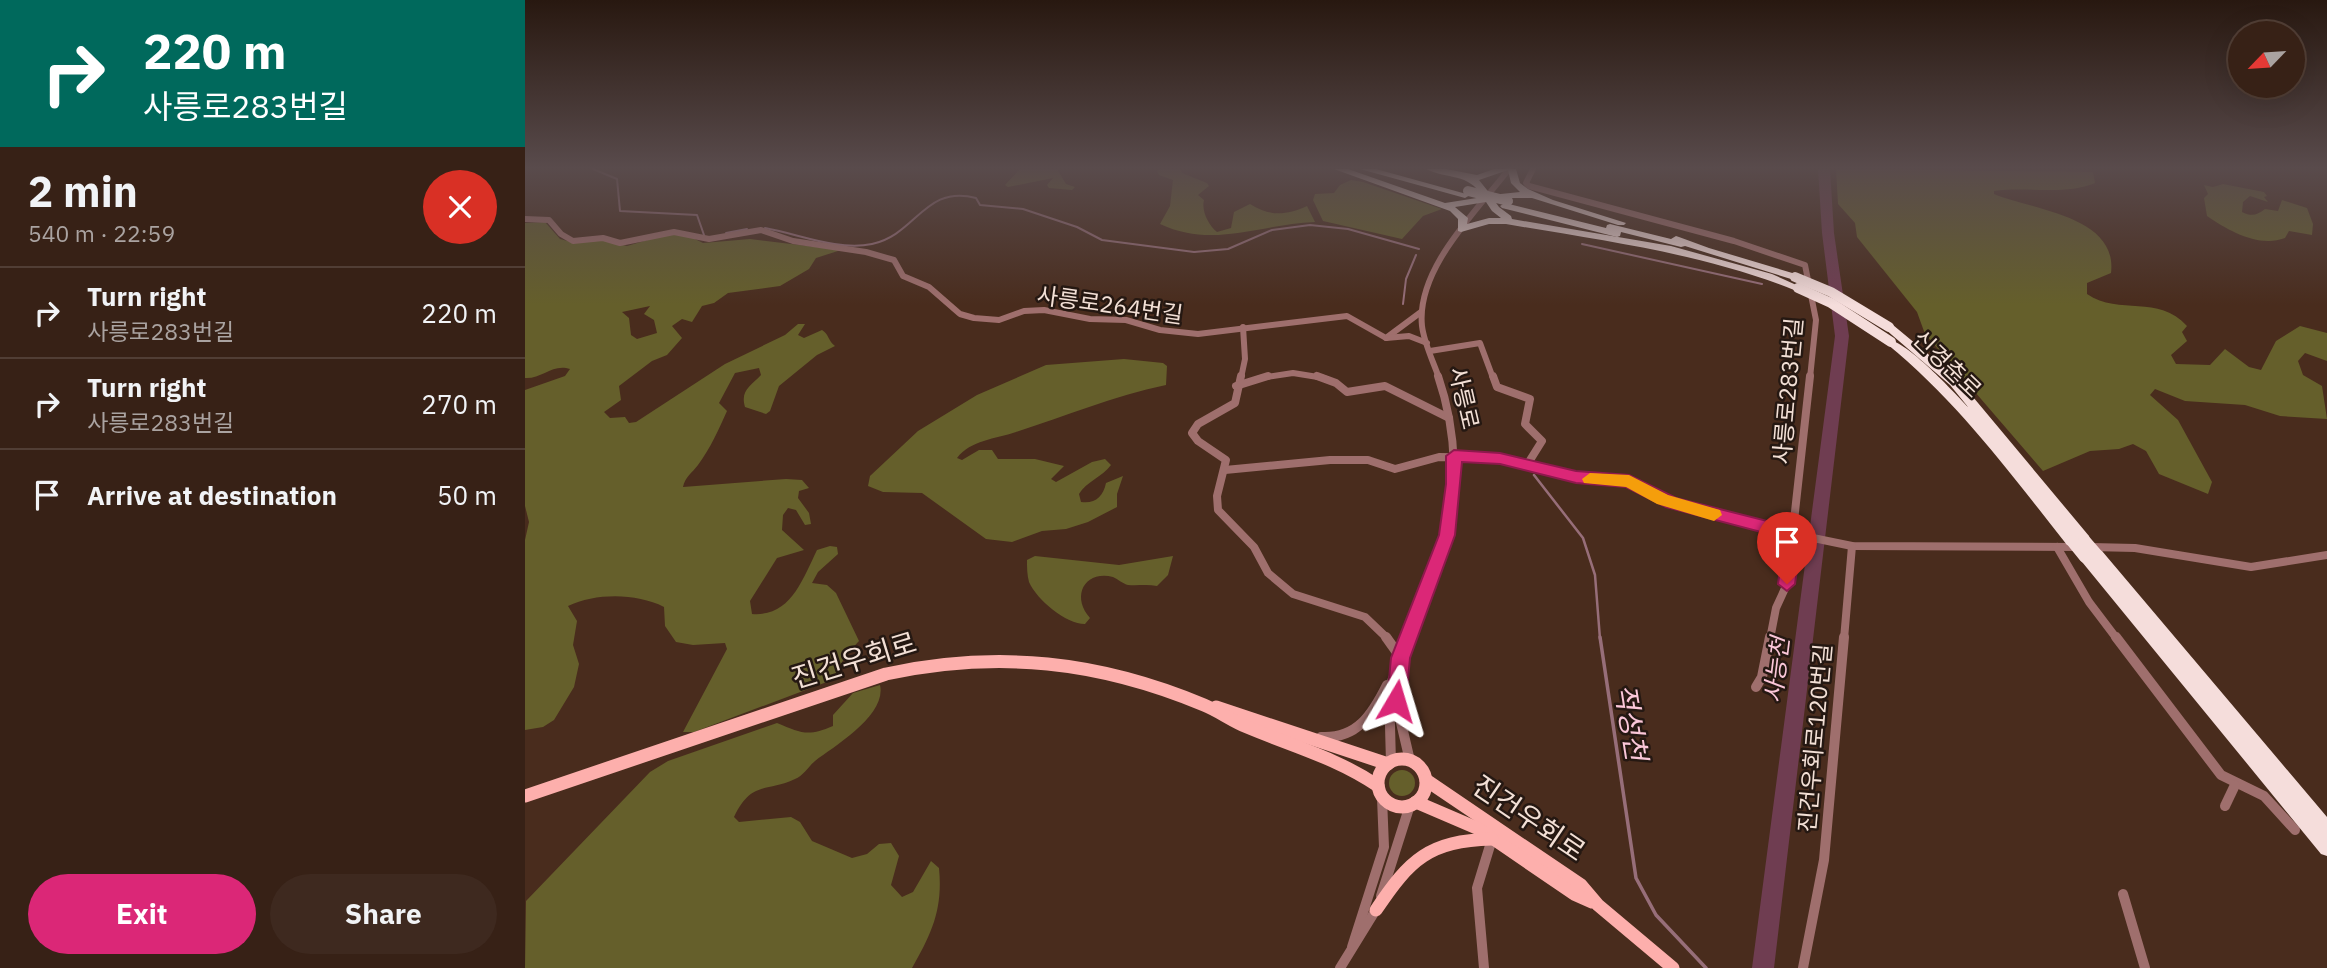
<!DOCTYPE html>
<meta charset="utf-8">
<style>
body{margin:0;font-family:"IBM Plex Sans","Noto Sans KR",sans-serif;background:#3e291f;color:#f1f3f6;height:100vh;display:flex;flex-direction:column;font-size:26px;white-space:nowrap}
*{box-sizing:border-box;margin:0}
p{font-size:23px;color:#aaa3a1}
.icon{flex:none;width:38px;height:38px;fill:none;stroke:currentColor;stroke-width:2;stroke-linecap:round;stroke-linejoin:round}
.map{position:relative;flex:1;overflow:hidden}
.drawer{display:flex;flex-direction:column;background:#372116;width:525px}
.drawer>*{flex:none}
.hud{background:#00695c;color:#fff;overflow:hidden}
.needle{width:46px;rotate:245deg}
.buttons{position:absolute;left:1703px;top:21px;display:grid;gap:14px}
.buttons a{display:grid;place-items:center;width:77px;height:77px;border-radius:50%;background:#372116;box-shadow:0 7px 28px #0002,0 0 0 2px #513e35;font-size:35px}
.pin{position:absolute;display:grid;place-items:center;width:60px;height:60px;color:#fff;margin:-72px -30px;border-radius:50% 50% 50% 0;rotate:-45deg;box-shadow:0 0 7px #0007}
.pin .icon{rotate:45deg}
.me{position:absolute;width:77px;margin:-38px;rotate:7deg;stroke-linejoin:round;filter:drop-shadow(0 0 5px #0008)}
.turn{display:flex;align-items:center;gap:24px;height:147px;padding:0 28px;font-size:32px}
.turn .icon{width:91px;height:91px;stroke-width:2.5}
.turn b{display:block;font-size:49px;line-height:60px}
.round{display:grid;place-items:center;flex:none;width:74px;height:74px;border-radius:37px;background:#3e291f}
.overview{display:flex;align-items:center;justify-content:space-between;height:119px;padding:0 28px}
h1{font-size:42px;font-weight:700;line-height:52px}
.primary-button{display:flex;gap:14px;margin-top:auto;padding:14px 28px}
.primary-button a{flex:1;height:80px;border-radius:42px;background:#db2777;color:#fff;font-size:28px;font-weight:700;line-height:80px;text-align:center}
.primary-button a+a{background:#3e291f;color:#f1f3f6}
ul{padding:0;list-style:none}
li{display:flex;align-items:center;gap:21px;height:91px;padding:0 28px;border-top:2px solid #513e35}
li div{flex:1}
li b{display:block;font-size:26px}
li em{font-style:normal}
main{display:flex;flex:1;min-height:0}
.map>svg:first-child{display:block}
.green{fill:#655f2b;fill-rule:evenodd}
.lines{fill:none;stroke-linecap:round;stroke-linejoin:round}
.stream-far2{stroke:#976e79;stroke-width:2}
.stream-far1{stroke:#976e79;stroke-width:2.5}
.stream{stroke:#976e79;stroke-width:3.5}
.river{fill:#6f3d51;fill-rule:evenodd}
.minor-far2{stroke:#9f6f6d;stroke-width:6}
.minor-far1{stroke:#9f6f6d;stroke-width:8}
.minor{stroke:#9f6f6d;stroke-width:10}
.major{stroke:#fdafac;stroke-width:13}
.highway{fill:#f5dddb;fill-rule:evenodd}
.highway-bridge-far1{stroke:#f5dddb;stroke-width:10}
.highway-bridge{stroke:#f5dddb;stroke-width:12}
.route{fill:#db2777;stroke:#8e194d;stroke-width:2}
.slow{fill:#f59e0b}
.labels{text-anchor:middle;stroke-width:5;stroke-linejoin:round;paint-order:stroke}
.street-label{font-size:23px;fill:#f3e0d6;stroke:#251812}
.water-label{font-size:24px;font-style:italic;fill:#fbc7d9;stroke:#251812}
.near-street-label{font-size:28px;fill:#f3e0d6;stroke:#251812}
.near-water-label{font-size:28px;font-style:italic;fill:#fbc7d9;stroke:#251812}
</style>
<main>
<section class="drawer">
<div class="hud">
<div class="turn"><svg class="icon" aria-label="right" viewBox="0 0 24 24"><path d="M7 20v-9h11M14 6l5 5-5 5"/></svg><div><b>220 m</b>사릉로283번길</div></div>
</div>
<div class="overview"><div><h1>2 min</h1><p>540 m · 22:59</p></div><a class="round" style="background:#d93025;color:#fff"><svg class="icon" aria-label="close" viewBox="0 0 24 24"><path d="M6 6l12 12M18 6L6 18"/></svg></a></div>
<ul>
<li><svg class="icon" aria-label="right" viewBox="0 0 24 24"><path d="M7 20v-9h11M14 6l5 5-5 5"/></svg><div><b>Turn right</b><p>사릉로283번길</p></div><em>220 m</em></li>
<li><svg class="icon" aria-label="right" viewBox="0 0 24 24"><path d="M7 20v-9h11M14 6l5 5-5 5"/></svg><div><b>Turn right</b><p>사릉로283번길</p></div><em>270 m</em></li>
<li><svg class="icon" aria-label="arrive" viewBox="0 0 24 24"><path d="M6 21V4h12l-3 4 3 4H6"/></svg><div><b>Arrive at destination</b></div><em>50 m</em></li>
</ul>
<div class="primary-button"><a>Exit</a><a>Share</a></div>
</section>
<div class="map">
<svg width="1802" height="968" viewBox="0 0 1802 968">
<rect width="100%" height="100%" fill="#492c1d"/>
<g class="green">
<path d="M495 169H532L541 184 550 187 547 190 524 188 522 185 528 178 483 187 480 185Z"/>
<path d="M636 169H655L657 173 682 183 684 186 673 195 679 200C676 211 684 226 692 232L706 228 709 212 725 204C744 216 760 216 782 206L790 222C735 224 688 249 635 224L645 206 648 180 634 175 632 171Z"/>
<path d="M1311 169 1568 172 1570 183C1539 196 1503 186 1469 191V194C1508 210 1593 216 1586 273L1562 283V294C1595 316 1633 294 1662 326L1657 332 1662 341 1646 355 1651 364 1685 365 1700 349 1724 367 1736 370 1751 341 1775 326 1802 333V361L1780 353 1773 361 1778 375 1797 386 1802 419 1755 416 1720 405 1660 401 1630 389 1625 395 1653 420 1687 482 1683 494 1634 474 1621 451 1608 444 1594 449 1565 451 1518 471 1400 334 1392 312 1332 237 1330 223 1313 204Z"/>
<path d="M826 180 838 182 917 209 898 216 877 239 798 221 788 200 790 194 809 193 815 185Z"/>
<path d="M1698 184 1739 192 1742 196 1739 197 1743 202 1725 196 1718 202 1717 212C1727 217 1732 215 1740 209L1753 211 1757 200 1782 208 1788 224 1787 235 1764 231 1760 238C1734 248 1704 231 1682 216L1679 198 1683 194 1679 185 1688 187Z"/>
<path d="M20 222 35 239 50 243 77 240 102 246 143 234 166 237 178 243 225 239 316 250 291 258 284 269 255 286 203 293 189 303 177 306 167 322 157 319 147 326 157 338 142 355 127 361 94 386 96 400 79 412 85 418 100 417 104 423 111 422 200 364 260 335 273 324H280L273 335 279 338 297 330C304 334 303 341 310 346L292 355 254 386 245 411 241 414 220 407C215 390 226 386 236 375L234 368 210 373 194 403 202 411C194 429 185 449 173 465 167 473 160 477 158 487L261 479 277 480 284 488 274 491 273 498 284 513 286 524 280 525 271 510 263 508 258 515 257 530 279 550 252 558 225 601 227 614C265 617 277 581 292 550L305 546 312 547 313 554 293 572 287 583 302 585 311 593 334 641 321 655 307 680 169 732H158L202 649 200 643 168 645 151 642 140 626 139 607C111 593 71 593 43 606L52 621 48 645 54 664 49 687 29 720 18 727 0 730V540L4 522 0 506V390L40 376 45 369C28 363 17 379 0 378V223ZM125 306 119 314 129 320 132 333 112 339 106 335 104 318 97 312Z"/>
<path d="M599 359 638 363 642 366 641 385C588 396 541 416 491 432 470 439 446 440 432 458L437 460 454 450H467L473 459H510L539 466 526 479 531 482 567 462 580 459 586 465C577 477 561 482 554 494L556 502C570 504 578 497 581 483L598 476 592 494V507L563 522 541 529 517 531 487 542 461 539 397 493 358 492 343 486 345 476 393 431 452 395 521 365Z"/>
<path d="M510 556 594 565 648 556 643 575 632 586C622 584 612 586 603 585 598 584 593 579 588 577 559 570 546 597 565 618L560 624C541 624 512 600 504 582 502 575 502 567 502 560Z"/>
<path d="M355 685C362 715 310 746 290 761 284 766 278 776 270 779 240 793 227 780 209 817L214 822 266 817 275 822 287 841 327 858 342 854 354 844 366 843 374 856 366 885 377 897 388 892 406 861 414 868C418 909 407 933 387 968H0L1 901 125 772 143 761 252 723C276 733 283 737 308 726V715L328 693Z"/>
<circle cx="877" cy="783" r="13"/>
</g>
<g class="lines">
<g class="stream-far2">
<path d="M68 169 92 179 95 211 172 215 179 235"/>
<path d="M240 228C274 234 312 251 347 244 391 235 400 184 451 198L455 205 498 209 552 227 577 240 669 252 703 249 747 230 785 225 823 229 894 249"/>
<path d="M201 233 222 229"/>
<path d="M1057 244 1237 284"/>
<path d="M878 304 881 279 891 255"/>
</g>
<path class="stream-far1" d="M1009 475 1058 538 1070 575 1075 639"/>
<path class="stream" d="M1075 637 1111 878 1131 915 1181 968"/>
<path class="river" d="M1293 169H1305L1309 233 1324 336 1249 968H1227L1310 336 1297 233Z"/>
<g class="minor-far2">
<path d="M1008 169 1001 183 1004 186 1209 241 1280 265 1291 320 1285 378"/>
<path d="M0 219 24 220 36 234 48 241 78 238 95 243 149 232 184 239 236 230 268 241 341 252 369 260 378 276 404 287 435 314 449 318 474 320 499 311 519 310 565 319 601 320 635 330 673 334 822 316 861 338 896 312"/>
<path d="M861 338 884 336 902 343"/>
<path d="M905 351 955 343 968 378"/>
<path d="M716 378 720 359 718 327"/>
<path d="M735 378 768 373 799 378"/>
<path d="M914 378C908 361 899 343 897 326 891 269 951 212 984 169"/>
</g>
<g class="minor-far1">
<path d="M716 376 710 403 673 424 667 433 673 441 701 460 692 496 693 510 729 547 743 573 768 594 840 617 863 639"/>
<path d="M792 376 811 383 822 392 860 386 924 418"/>
<path d="M968 376 972 387 1005 399 1000 424 1017 441 1002 465"/>
<path d="M711 386 743 376"/>
<path d="M700 470 805 460H843L870 469 914 457 975 458 1051 477 1104 481 1147 503 1225 525 1327 546 1553 547"/>
<path d="M1532 547 1564 602 1592 639"/>
<path d="M1566 547 1610 548 1726 567 1802 555"/>
<path d="M884 639C895 611 908 582 917 553 935 497 932 431 913 376"/>
<path d="M1245 639 1251 608 1262 584 1285 376"/>
<path d="M1319 639 1327 546"/>
</g>
<g class="minor">
<path d="M861 637 876 658"/>
<path d="M1591 637 1696 775 1739 796 1770 830"/>
<path d="M876 664 871 701 885 761"/>
<path d="M1231 687 1237 677 1245 637"/>
<path d="M796 737C832 739 847 715 862 685"/>
<path d="M866 763 864 689 884 637"/>
<path d="M1700 806 1710 785"/>
<path d="M1598 894 1620 968"/>
<path d="M856 896 885 805"/>
<path d="M827 947 859 847 857 798"/>
<path d="M815 968 852 908"/>
<path d="M959 968 952 888 967 839"/>
<path d="M1278 968 1299 860 1319 637"/>
</g>
<g class="major">
<path d="M691 707 863 764"/>
<circle cx="877" cy="783" r="24"/>
<path d="M901 780 1056 885 1073 905 1148 968"/>
<path d="M0 796 361 674C473 650 574 661 679 705 694 711 707 721 722 727 767 746 812 758 853 786"/>
<path d="M891 802 954 829 1049 894 1067 902"/>
<path d="M851 910C885 859 904 841 967 839"/>
</g>
<g class="highway">
<path d="M809 169H823L920 203 958 197C943 172 923 180 901 169H921L952 175 969 169H991L995 183 1003 189 1028 200 1101 223 1099 225H1093L1007 198H984L969 200 974 207 986 216 987 219 1146 246 1247 274 1278 288 1273 291 1269 290C1177 253 1078 241 981 224H964L936 232 933 231V219L925 211ZM983 170 986 183 995 192 966 195 954 180ZM961 202 967 211 976 218H964L942 224 943 218 930 207Z"/>
<path d="M835 169H851L945 195 940 198Z"/>
<path d="M980 203 1081 228 1082 225 1085 224 1146 239 1151 236 1154 237 1184 248 1274 275 1275 277 1270 280 1266 279 1160 246 1156 247 1096 232 1095 236 1092 237 977 208 975 206Z"/>
<path d="M1364 324 1368 325 1433 379 1564 536 1565 540 1564 544 1559 545 1553 542 1547 546 1542 545C1486 474 1433 402 1362 344L1361 342 1362 340C1379 338 1430 393 1443 407L1425 385 1360 329 1359 327 1360 325Z"/>
<path d="M1572 550 1577 551 1802 817V856L1796 854 1553 557 1555 553 1560 552 1566 555 1567 551Z"/>
</g>
<g class="highway-bridge-far1">
<path d="M943 191 983 201"/>
<path d="M1270 277 1306 292 1364 327"/>
<path d="M1273 288 1306 303 1366 342"/>
</g>
<g class="highway-bridge">
<path d="M1559 540 1572 555"/>
<path d="M1547 541 1560 557"/>
</g>
</g>
<linearGradient id="sky" x2="0" y2="1"><stop stop-color="#281810"/><stop offset="0.55" stop-color="#594b4c"/><stop offset="1" stop-color="#594b4c" stop-opacity="0"/></linearGradient>
<rect width="1802" height="305" fill="url(#sky)"/>
<path class="route" d="M929 450 975 453 1051 471 1104 475 1151 498 1274 529 1277 534 1270 584 1262 591 1253 584 1259 538 1141 507 1101 487 1051 483 975 464 937 462 930 535 885 658 881 701 878 707 871 710 865 707 862 701 866 658 914 535 921 484V456Z"/>
<path class="slow" d="M1065 473 1104 475 1143 495 1195 510 1197 515 1189 521 1132 504 1101 487 1059 483 1057 479Z"/>
<g class="labels">
<g class="street-label">
<text transform="translate(585 305) rotate(8)" y="8">사릉로264번길</text>
<text transform="translate(1422 364) rotate(44)" y="8">신경춘로</text>
<text transform="translate(1263 391) rotate(-85)" y="8">사릉로283번길</text>
<text transform="translate(939 398) rotate(77)" y="8">사릉로</text>
<text transform="translate(1290 738) rotate(-85)" y="8">진건우회로120번길</text>
</g>
<g class="water-label">
<text transform="translate(1252 670) rotate(-83)" y="8">사능천</text>
</g>
<g class="near-street-label">
<text transform="translate(329 660) rotate(-17)" y="10">진건우회로</text>
<text transform="translate(1004 818) rotate(34)" y="10">진건우회로</text>
</g>
<g class="near-water-label">
<text transform="translate(1106 722) rotate(81)" y="10">적성천</text>
</g>
</g>
</svg>
<div class="buttons">
<a><svg class="needle" viewBox="-14 -14 28 28"><path d="M0-13l5 13h-10z" fill="#e53935"/><path d="M0 13l5-13h-10z" fill="#aaa3a1"/></svg></a>
</div>
<div class="pin" style="left:1262px;top:584px;background:#d93025"><svg class="icon" aria-label="arrive" viewBox="0 0 24 24"><path d="M6 21V4h12l-3 4 3 4H6"/></svg></div>
<svg class="me" style="left:871px;top:701px" viewBox="-20 -20 40 40"><path d="M0-17L14 15 0 8-14 15z" fill="#db2777" stroke="#fff" stroke-width="4"/></svg>
</div>
</main>
